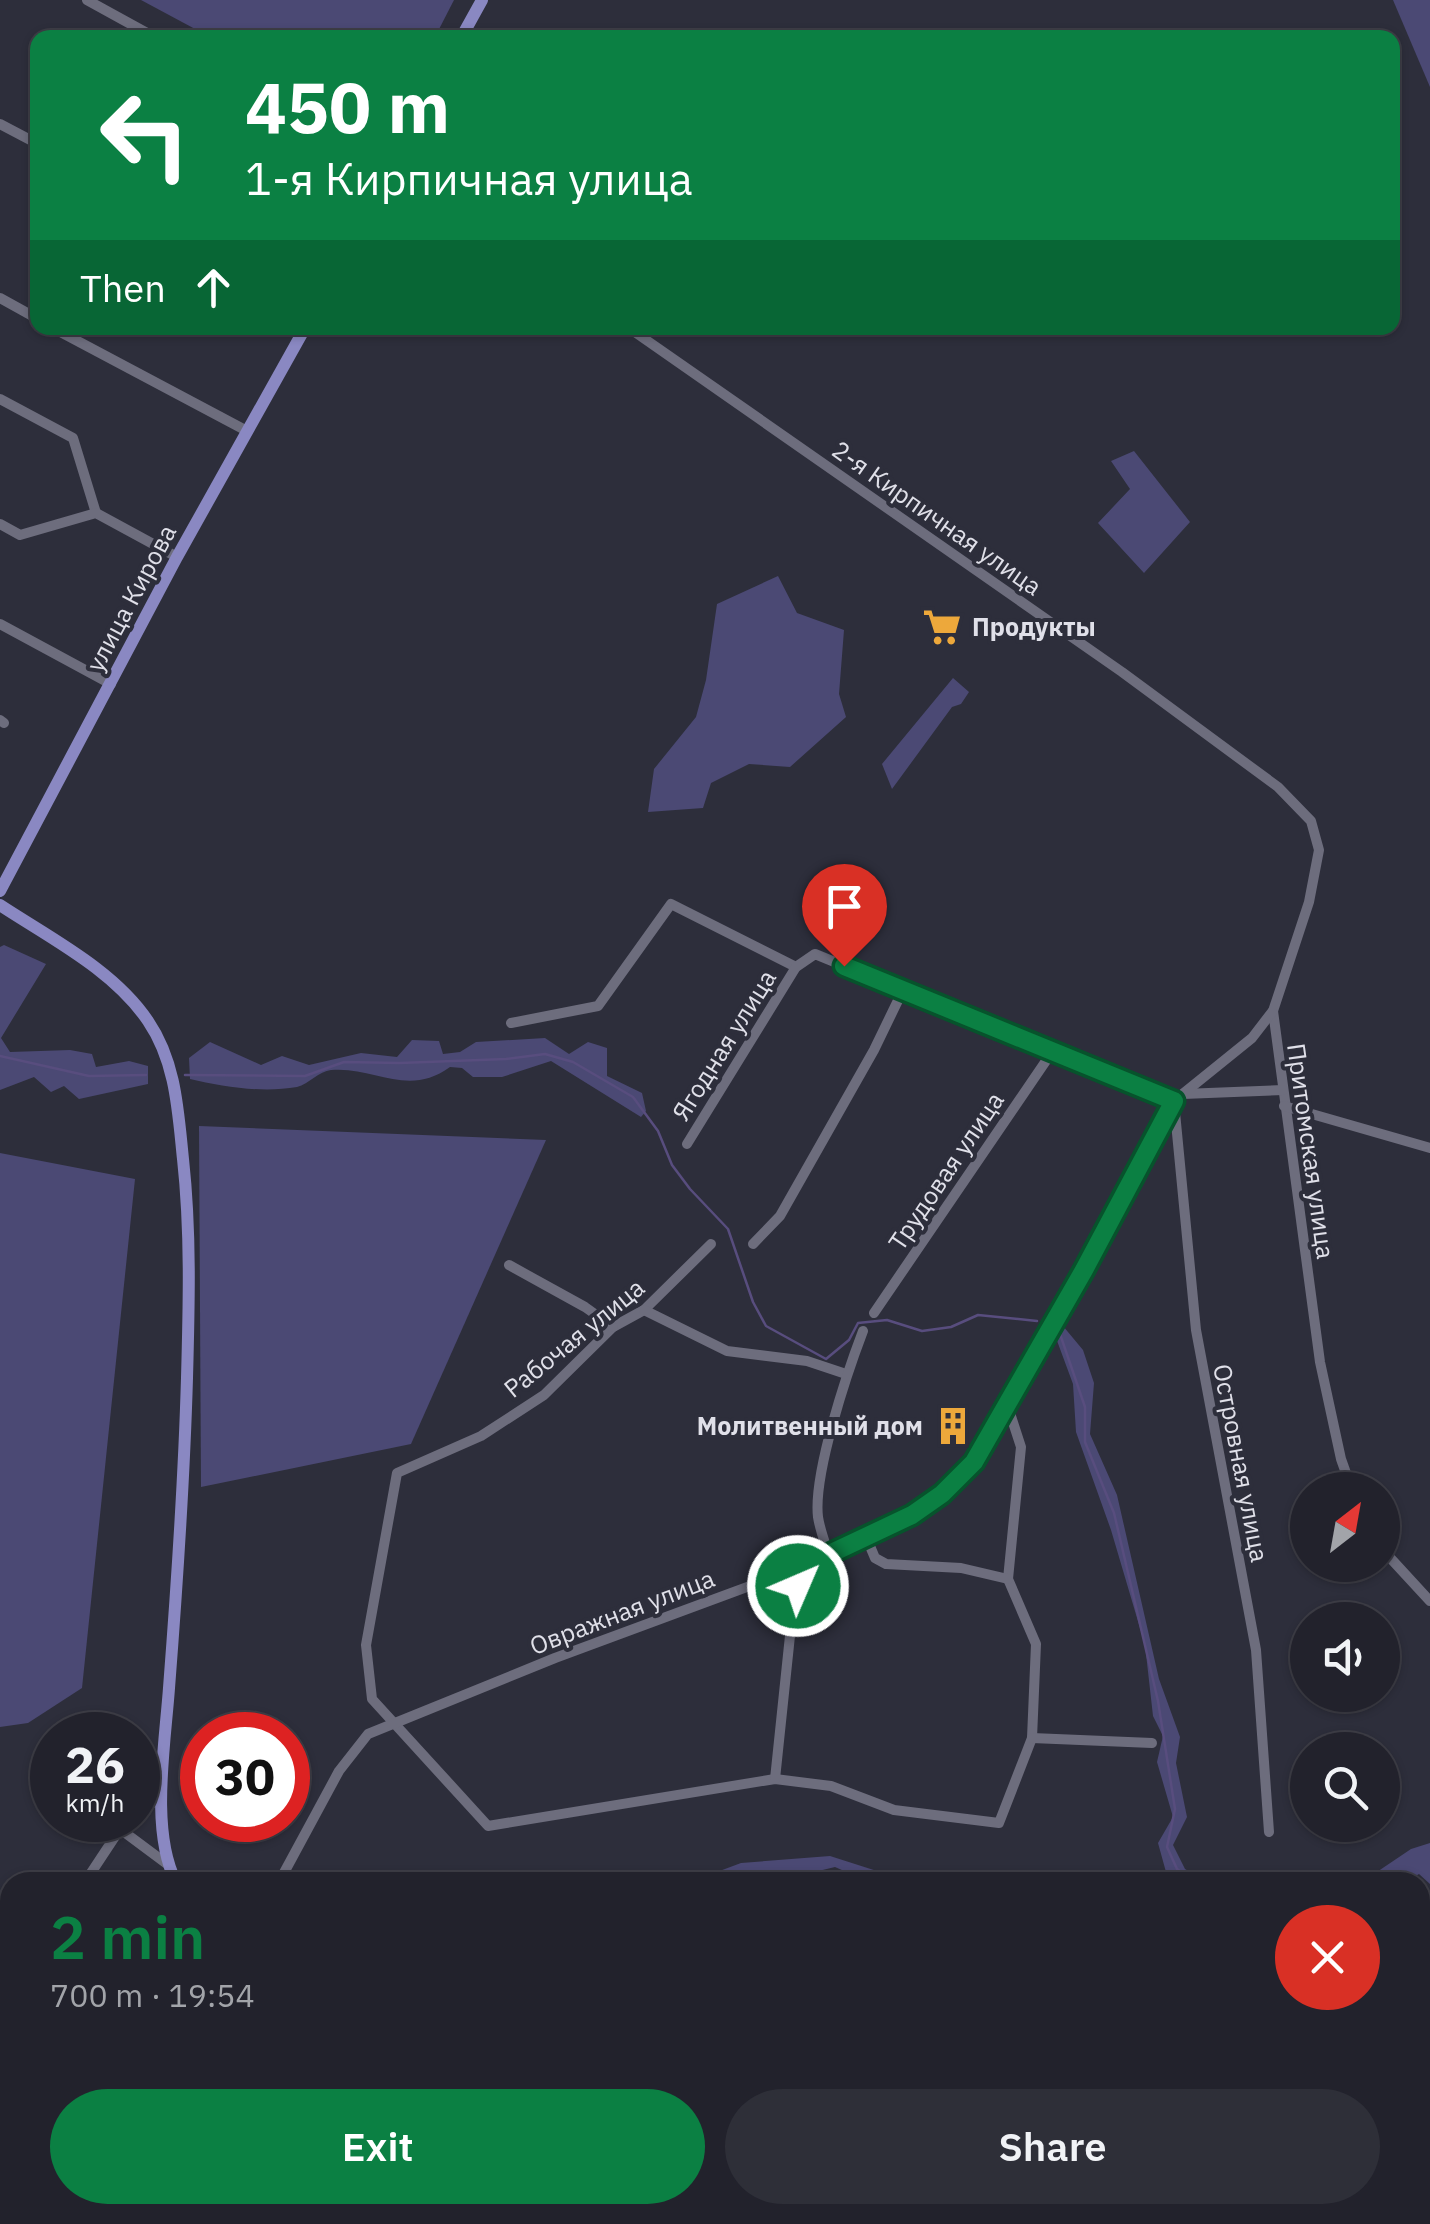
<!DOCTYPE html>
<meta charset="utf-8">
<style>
body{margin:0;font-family:"IBM Plex Sans",sans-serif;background:#2e2f38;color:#f1f3f6;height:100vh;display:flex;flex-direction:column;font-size:38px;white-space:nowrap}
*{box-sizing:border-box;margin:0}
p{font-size:32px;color:#a2a4a9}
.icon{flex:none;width:55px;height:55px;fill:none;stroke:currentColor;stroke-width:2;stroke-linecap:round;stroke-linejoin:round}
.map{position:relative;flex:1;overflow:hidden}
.drawer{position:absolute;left:0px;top:1872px;width:1430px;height:352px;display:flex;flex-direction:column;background:#22222c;border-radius:30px 30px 0 0;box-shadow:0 2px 8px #0004,0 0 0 2px #3f3f48}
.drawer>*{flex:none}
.banner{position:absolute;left:30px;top:30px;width:1370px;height:305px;border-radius:20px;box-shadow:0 2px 8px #0004,0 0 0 2px #3f3f48;background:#0b8043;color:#fff;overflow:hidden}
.needle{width:65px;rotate:31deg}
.tools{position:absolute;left:1290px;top:1472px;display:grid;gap:20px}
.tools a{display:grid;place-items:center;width:110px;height:110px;border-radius:50%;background:#22222c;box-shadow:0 2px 8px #0004,0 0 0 2px #3f3f48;font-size:50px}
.speed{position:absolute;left:30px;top:1712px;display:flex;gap:20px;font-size:50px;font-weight:700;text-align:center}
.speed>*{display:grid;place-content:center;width:130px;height:130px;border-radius:50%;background:#22222c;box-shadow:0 2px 8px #0004,0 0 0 2px #3f3f48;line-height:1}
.speed small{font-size:25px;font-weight:400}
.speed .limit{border:15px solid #d22;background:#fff;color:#111}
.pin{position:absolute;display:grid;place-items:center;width:85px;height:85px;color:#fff;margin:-102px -42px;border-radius:50% 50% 50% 0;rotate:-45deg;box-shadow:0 0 10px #0007}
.pin .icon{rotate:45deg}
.me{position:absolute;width:110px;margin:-55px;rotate:45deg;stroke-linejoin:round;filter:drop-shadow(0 0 8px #0008)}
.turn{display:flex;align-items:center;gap:35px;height:210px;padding:0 50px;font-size:45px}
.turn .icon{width:130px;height:130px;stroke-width:2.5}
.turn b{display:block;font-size:70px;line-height:85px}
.then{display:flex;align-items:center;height:95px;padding:0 50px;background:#0003;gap:20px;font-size:38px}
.round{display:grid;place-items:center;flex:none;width:105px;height:105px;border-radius:52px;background:#2e2f38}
.head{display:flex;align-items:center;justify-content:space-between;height:170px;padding:0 50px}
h1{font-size:60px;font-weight:600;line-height:75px;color:#0b8043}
.button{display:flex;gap:20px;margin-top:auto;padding:20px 50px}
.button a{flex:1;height:115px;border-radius:60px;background:#0b8043;color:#fff;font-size:40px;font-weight:600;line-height:115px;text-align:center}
.button a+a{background:#2e2f38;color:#f1f3f6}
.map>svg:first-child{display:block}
.green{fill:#4b4974}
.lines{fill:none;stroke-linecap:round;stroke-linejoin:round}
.stream{stroke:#584d7e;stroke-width:2.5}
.river{stroke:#1d0e50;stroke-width:18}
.minor{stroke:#6d6d7d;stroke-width:10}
.major{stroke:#8a88c2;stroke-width:12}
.route-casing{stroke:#07532c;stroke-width:25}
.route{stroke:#0b8043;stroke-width:18}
.labels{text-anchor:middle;stroke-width:8;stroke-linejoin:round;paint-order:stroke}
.street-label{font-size:25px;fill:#e0e0e9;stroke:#2d2e3b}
.poi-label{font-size:25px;font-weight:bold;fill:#e0e0e9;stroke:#2d2e3b;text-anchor:start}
</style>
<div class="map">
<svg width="1430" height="2224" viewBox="0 0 1430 2224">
<rect width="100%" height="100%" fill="#2d2e3b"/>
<g class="green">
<path d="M141 0H454L435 37H210Z"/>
<path d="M1393 0H1430V87Z"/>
<path d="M1134 451 1190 522 1144 573 1098 523 1130 489 1111 461Z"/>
<path d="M778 576 797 613 844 630 839 694 846 717 790 767 749 764 711 783 703 808 648 812 654 769 696 717 706 680 717 604Z"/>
<path d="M953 678 969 692 961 704 952 707 892 789 882 764Z"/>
<path d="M4 945 46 964 1 1038 10 1052 70 1050 92 1054 96 1067 129 1061 148 1066V1084L79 1099 64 1086 51 1092 34 1077 0 1090V947Z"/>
<path d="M545 1038 569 1054 588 1042 607 1048V1076L642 1093 646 1111 641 1117 551 1061 502 1077H473L462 1068 450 1067C408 1098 374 1066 331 1070 319 1071 309 1084 297 1087 263 1093 223 1087 190 1079L189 1058 210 1042 261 1065 282 1056 309 1065 361 1053 397 1057 412 1040 439 1041 443 1054 460 1052 476 1042Z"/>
<path d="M199 1126 546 1140 411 1444 201 1487Z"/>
<path d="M0 1153 135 1179 82 1688 28 1723 0 1727Z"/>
<path d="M1063 1326 1083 1350 1094 1383 1090 1434 1117 1495 1159 1679 1180 1737 1176 1763 1187 1817 1173 1845 1185 1869 1207 1882H1177L1166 1872 1158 1843 1173 1817 1157 1762 1163 1736 1153 1716 1145 1645 1111 1530 1076 1432 1073 1384 1056 1338Z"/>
<path d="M1430 1843V1884L1419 1874 1405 1882H1362L1411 1849Z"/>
<path d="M830 1856 905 1880 902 1882H869L835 1867 773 1882H690L741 1863Z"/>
</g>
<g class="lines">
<g class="stream">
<path d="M0 1056 89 1076 146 1075"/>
<path d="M185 1075 305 1076 344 1062 400 1063 506 1059 545 1054 573 1062 633 1097 658 1131 672 1165 690 1189 728 1229 753 1302 766 1326 826 1359 849 1340 858 1323 887 1320 922 1331 951 1327 978 1315 1037 1321"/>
<path d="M1060 1334 1085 1407V1442L1114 1513 1158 1701 1175 1809 1167 1847 1177 1869 1195 1882"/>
</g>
<g class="river">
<path d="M1420 1982 1430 1980"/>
<path d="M410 2224 421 2215"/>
</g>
<g class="minor">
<path d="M87 0 156 38"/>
<path d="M0 124 38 144"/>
<path d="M0 298 38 319"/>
<path d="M53 328 247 431"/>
<path d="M629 328 1122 672 1278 787 1311 821 1319 850 1309 902 1273 1011 1320 1362 1341 1459 1352 1490"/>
<path d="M0 399 73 438 96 513"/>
<path d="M0 524 20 535 96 513 177 557"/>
<path d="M0 624 111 684"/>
<path d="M0 720 4 723"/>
<path d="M511 1023 598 1006 671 904 796 967"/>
<path d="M1183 1094 1283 1090"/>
<path d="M1174 1102 1196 1330 1256 1650 1269 1832"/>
<path d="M1284 1106 1430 1148"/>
<path d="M687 1144 796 967 815 954 1174 1101"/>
<path d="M711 1244 644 1310 613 1327 544 1395 481 1436 397 1473 366 1645 372 1699 488 1826 775 1779 831 1786 894 1810 999 1823 1032 1738 1036 1644 1008 1579 1021 1447 1008 1407"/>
<path d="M753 1244 780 1216 874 1050 904 988"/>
<path d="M509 1265 585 1307 613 1327"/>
<path d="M644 1310 727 1351 807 1361 846 1374"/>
<path d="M874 1313 1052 1052"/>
<path d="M867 1539 875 1558 886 1564 961 1568 1008 1579"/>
<path d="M1382 1549 1430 1601"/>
<path d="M829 1555C825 1543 820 1530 818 1517 813 1474 847 1373 863 1331"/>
<path d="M1032 1738 1152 1743"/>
<path d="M775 1779 793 1607 804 1566"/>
<path d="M138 1815 162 1795"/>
<path d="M120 1829 167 1864"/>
<path d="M85 1882 120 1829 131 1820"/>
<path d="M279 1882 339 1771 368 1734 555 1658 804 1566 867 1539 942 1494 974 1462 1008 1407 1174 1101 1252 1038 1272 1012"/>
<path d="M33 2215 34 2224"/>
<path d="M116 2224 120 2215"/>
</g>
<g class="major">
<path d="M461 38 482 0"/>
<path d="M0 891 177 557 305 328"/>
<path d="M0 905C50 938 114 970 148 1021 176 1062 178 1111 183 1159 191 1232 189 1305 187 1378 184 1482 177 1585 169 1688 165 1745 150 1831 176 1882"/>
<path d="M838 2215 843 2224"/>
</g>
</g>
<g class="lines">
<g class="route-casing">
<path id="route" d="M798 1586 804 1566 912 1515 942 1494 974 1462 1084 1270 1174 1101 844 966"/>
</g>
<use href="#route" class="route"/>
</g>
<defs>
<g id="supermarket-bare" transform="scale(3)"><path d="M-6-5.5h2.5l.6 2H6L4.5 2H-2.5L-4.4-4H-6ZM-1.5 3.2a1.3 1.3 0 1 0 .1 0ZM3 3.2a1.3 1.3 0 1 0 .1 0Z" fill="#eda83b" stroke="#2d2e3b" stroke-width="2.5" paint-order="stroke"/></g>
<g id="building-bare" transform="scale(3)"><path d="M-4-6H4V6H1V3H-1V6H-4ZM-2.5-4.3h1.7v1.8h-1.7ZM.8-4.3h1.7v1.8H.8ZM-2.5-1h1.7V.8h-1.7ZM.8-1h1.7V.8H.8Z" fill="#eda83b" stroke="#2d2e3b" stroke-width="2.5" paint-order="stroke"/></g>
</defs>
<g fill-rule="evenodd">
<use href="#supermarket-bare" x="942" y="627"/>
<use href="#building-bare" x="953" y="1426"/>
</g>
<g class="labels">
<g class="street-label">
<text transform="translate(937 518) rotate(35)" y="9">2-я Кирпичная улица</text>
<text transform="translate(131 598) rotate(-62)" y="9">улица Кирова</text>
<text transform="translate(724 1045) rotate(-58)" y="9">Ягодная улица</text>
<text transform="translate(1311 1151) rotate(82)" y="9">Притомская улица</text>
<text transform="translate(946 1171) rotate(-56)" y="9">Трудовая улица</text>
<text transform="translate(574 1338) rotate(-39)" y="9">Рабочая улица</text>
<text transform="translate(1241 1463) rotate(79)" y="9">Островная улица</text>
<text transform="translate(622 1612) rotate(-21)" y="9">Овражная улица</text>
</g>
<g class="poi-label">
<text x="972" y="636">Продукты</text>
<text x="923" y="1435" text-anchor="end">Молитвенный дом</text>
</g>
</g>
</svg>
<div class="tools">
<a><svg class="needle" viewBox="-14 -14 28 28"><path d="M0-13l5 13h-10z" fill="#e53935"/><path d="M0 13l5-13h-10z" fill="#a2a4a9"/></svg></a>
<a><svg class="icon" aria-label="sound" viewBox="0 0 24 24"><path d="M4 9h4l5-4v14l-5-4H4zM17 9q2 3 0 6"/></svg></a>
<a><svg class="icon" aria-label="search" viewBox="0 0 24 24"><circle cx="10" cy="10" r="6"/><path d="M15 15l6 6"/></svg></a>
</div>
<div class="speed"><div>26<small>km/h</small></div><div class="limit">30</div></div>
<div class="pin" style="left:844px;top:966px;background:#d93025"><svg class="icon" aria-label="arrive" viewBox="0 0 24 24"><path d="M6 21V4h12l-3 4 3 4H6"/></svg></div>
<svg class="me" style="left:798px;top:1586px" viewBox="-20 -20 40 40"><circle r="17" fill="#0b8043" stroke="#fff" stroke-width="3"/><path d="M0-11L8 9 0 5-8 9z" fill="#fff"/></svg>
<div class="banner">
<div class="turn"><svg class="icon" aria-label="left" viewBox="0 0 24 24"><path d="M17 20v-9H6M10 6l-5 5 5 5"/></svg><div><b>450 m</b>1-я Кирпичная улица</div></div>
<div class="then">Then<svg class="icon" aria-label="ahead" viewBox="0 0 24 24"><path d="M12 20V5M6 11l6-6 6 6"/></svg></div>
</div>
<section class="drawer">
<div class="head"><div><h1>2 min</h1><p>700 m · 19:54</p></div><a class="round" style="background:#d93025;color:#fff"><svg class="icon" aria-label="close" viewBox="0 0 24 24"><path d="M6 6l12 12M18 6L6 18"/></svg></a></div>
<div class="button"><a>Exit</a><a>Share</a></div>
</section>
</div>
